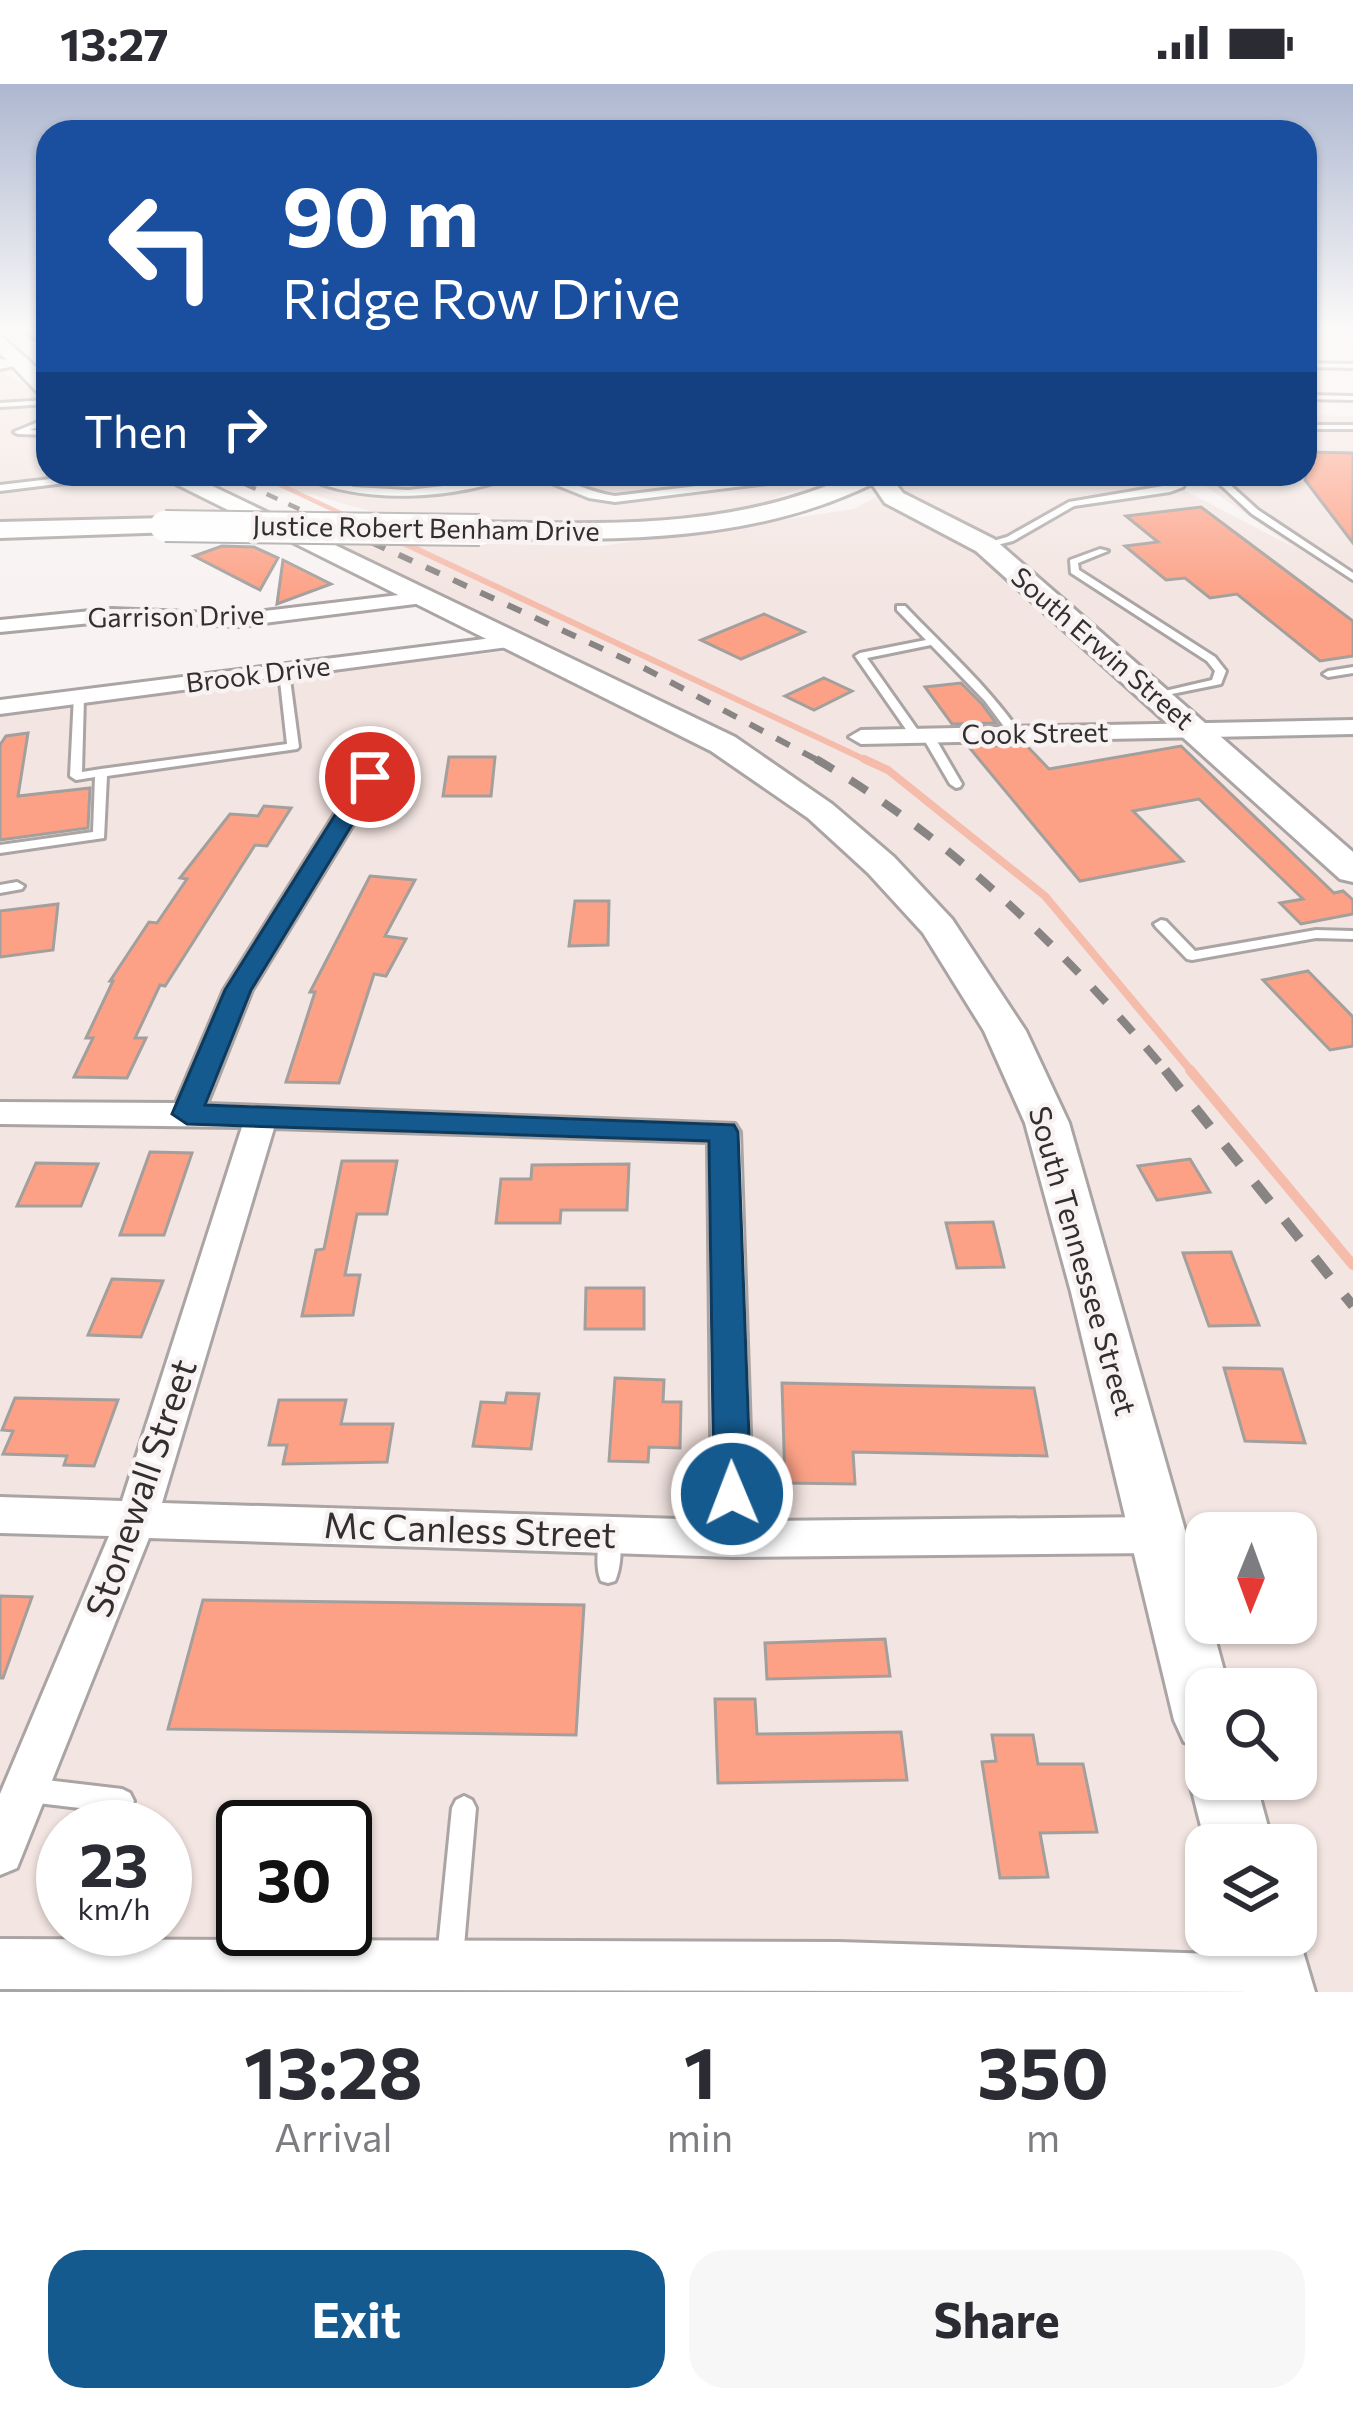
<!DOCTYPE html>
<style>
body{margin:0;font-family:Commissioner,sans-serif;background:#f7f7f7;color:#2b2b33;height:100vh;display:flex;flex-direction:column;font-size:45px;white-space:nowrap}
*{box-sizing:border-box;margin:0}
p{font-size:39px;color:#7c7c81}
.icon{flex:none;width:66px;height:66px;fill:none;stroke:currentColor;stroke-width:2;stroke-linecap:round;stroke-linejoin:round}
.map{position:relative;height:1908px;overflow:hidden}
.drawer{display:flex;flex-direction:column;background:#fff;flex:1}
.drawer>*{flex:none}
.guide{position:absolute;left:36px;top:36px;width:1281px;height:366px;border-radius:36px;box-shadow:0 3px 9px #0004;background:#1a4fa0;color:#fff;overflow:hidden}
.needle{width:78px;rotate:181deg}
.controls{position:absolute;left:1185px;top:1428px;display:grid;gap:24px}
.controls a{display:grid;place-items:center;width:132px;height:132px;border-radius:24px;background:#fff;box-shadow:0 3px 9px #0004;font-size:60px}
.speed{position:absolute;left:36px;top:1716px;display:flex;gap:24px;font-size:60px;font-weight:700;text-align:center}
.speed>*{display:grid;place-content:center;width:156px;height:156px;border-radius:50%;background:#fff;box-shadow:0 3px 9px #0004;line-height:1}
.speed small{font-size:30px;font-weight:400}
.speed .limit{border:6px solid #111;border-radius:18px;background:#fff;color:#111}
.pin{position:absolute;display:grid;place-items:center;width:102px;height:102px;color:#fff;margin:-51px;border:6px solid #fff;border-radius:50%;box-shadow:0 3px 12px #0007}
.me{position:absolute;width:132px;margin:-66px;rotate:359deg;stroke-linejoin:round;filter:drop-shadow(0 0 9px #0008)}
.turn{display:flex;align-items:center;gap:42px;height:252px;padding:0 48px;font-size:54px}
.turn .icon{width:156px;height:156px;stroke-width:2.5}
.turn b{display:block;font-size:84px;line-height:102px}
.then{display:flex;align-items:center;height:114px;padding:0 48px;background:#0003;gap:24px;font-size:45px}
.eta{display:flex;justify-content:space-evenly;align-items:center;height:204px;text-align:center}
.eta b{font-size:72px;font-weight:700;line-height:84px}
.action{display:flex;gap:24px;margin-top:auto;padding:24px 48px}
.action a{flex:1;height:138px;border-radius:36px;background:#155a8f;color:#fff;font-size:48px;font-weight:700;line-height:138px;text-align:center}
.action a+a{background:#f7f7f7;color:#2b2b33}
.status{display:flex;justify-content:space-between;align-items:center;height:84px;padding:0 60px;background:#fff;direction:ltr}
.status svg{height:33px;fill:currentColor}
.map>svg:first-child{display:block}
.built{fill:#f3e5e1;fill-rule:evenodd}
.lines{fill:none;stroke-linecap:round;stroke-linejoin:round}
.stream-far3{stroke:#f5bcac;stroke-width:4.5}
.stream-far2{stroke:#f5bcac;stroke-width:6}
.stream-far1{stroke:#f5bcac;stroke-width:8}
.stream{stroke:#f5bcac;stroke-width:10}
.building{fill:#fca186;stroke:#a39f9d;stroke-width:3}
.lane-casing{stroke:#aaa5a4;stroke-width:6}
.street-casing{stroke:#aaa5a4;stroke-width:6}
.secondary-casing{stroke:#aaa5a4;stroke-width:6}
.lane{fill:#fff;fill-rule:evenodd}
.street{fill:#fff;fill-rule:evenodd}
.secondary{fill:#fff;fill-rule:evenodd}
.rail-far3{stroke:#888484;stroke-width:4.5;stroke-dasharray:12 12;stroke-linecap:butt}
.rail-far2{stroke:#888484;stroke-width:6;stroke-dasharray:15 15;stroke-linecap:butt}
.rail-far1{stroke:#888484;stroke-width:8;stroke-dasharray:20 20;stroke-linecap:butt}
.rail{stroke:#888484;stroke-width:10;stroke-dasharray:24 24;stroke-linecap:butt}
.secondary-bridge-casing{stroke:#aaa5a4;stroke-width:34;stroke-linecap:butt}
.secondary-bridge{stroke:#fff;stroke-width:30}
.route{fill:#155a8f;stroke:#0e3a5d;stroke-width:3}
.labels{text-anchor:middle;stroke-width:9;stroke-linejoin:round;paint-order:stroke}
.far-street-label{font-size:27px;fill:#312f2f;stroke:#f8f3f2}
.street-label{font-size:30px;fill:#312f2f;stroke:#f8f3f2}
.near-street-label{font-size:36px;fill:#312f2f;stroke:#f8f3f2}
</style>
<div class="status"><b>13:27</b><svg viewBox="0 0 49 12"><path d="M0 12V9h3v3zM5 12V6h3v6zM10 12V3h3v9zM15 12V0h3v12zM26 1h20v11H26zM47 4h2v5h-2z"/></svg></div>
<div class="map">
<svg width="1353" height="1908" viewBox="0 0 1353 1908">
<rect width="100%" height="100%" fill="#f8f3f2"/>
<g class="built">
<path d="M0 286 48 315V390H162L222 429 0 436Z"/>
<path d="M1305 331 1353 332V1908H0V627L551 562 322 457 601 462 854 425 917 390H1153L1295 464 1188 390H1305ZM1206 1449H1296V1539H1206ZM1206 1605H1296V1695H1206ZM63 1743H165V1845H63ZM243 1743H345V1845H243ZM1206 1761H1296V1851H1206Z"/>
<path d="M269 390H837L767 417 672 443 377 429 287 404Z"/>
</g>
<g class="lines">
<g class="stream-far3">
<path d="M39 248 48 257"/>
<path d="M257 390 349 433"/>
</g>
<path class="stream-far2" d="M397 456 870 678"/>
<path class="stream-far1" d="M864 675 888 686 1045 812 1193 989"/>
<path class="stream" d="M1190 986 1353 1181"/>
</g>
<g class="building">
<path d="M1305 368 1353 369V459L1305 396Z"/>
<path d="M1201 423 1353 537V572L1320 577 1237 510 1210 514 1185 494 1166 496 1125 462 1158 458 1126 432Z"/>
<path d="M222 462 254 463 278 474 260 506 194 472Z"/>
<path d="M283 476 331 500 277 520Z"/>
<path d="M764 530 804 548 741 575 701 556Z"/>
<path d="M824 594 852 607 814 626 785 612Z"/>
<path d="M961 599 982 620 996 639 952 640 925 603Z"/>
<path d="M28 649 18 712 90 704 88 744 0 756V661L6 652Z"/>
<path d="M1026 661 1049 685 1181 662 1334 809 1343 807 1353 816V830L1301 840 1280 819 1303 815 1199 715 1133 727 1183 777 1080 797 968 662Z"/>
<path d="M449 673H495L491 712H443Z"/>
<path d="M264 722 291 724 267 762 255 761 165 902 160 901 135 954H146L127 994 74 993 93 954H86L113 897H110L149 838 157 839 187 795 180 794 230 730 258 732Z"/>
<path d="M370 792 415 796 385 852 406 855 386 892 374 890 339 999 286 998 315 908H310Z"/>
<path d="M575 817H609L608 861 569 862Z"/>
<path d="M58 820 53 866 0 873V827Z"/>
<path d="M1308 887 1353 933V962L1330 966 1263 896Z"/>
<path d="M150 1068 192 1069 164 1151H120Z"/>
<path d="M1190 1075 1210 1108 1157 1116 1138 1082Z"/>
<path d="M342 1077H397L387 1130H357L345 1191H360L353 1231 302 1232 316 1166 324 1165Z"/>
<path d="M36 1079 98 1080 81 1122H17Z"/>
<path d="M629 1080 627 1126H561L560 1139H496L501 1095H531L532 1081Z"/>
<path d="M993 1138 1004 1183 957 1184 946 1139Z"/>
<path d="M1231 1168 1259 1241 1209 1242 1183 1169Z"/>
<path d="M112 1195 163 1197 141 1253 88 1251Z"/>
<path d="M586 1204H644V1245H585Z"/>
<path d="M1224 1284 1282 1285 1305 1359 1245 1357Z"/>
<path d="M615 1294 664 1296 663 1318H681L680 1364 649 1363 648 1378 609 1377Z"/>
<path d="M782 1299 1034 1304 1047 1372 853 1368 855 1400 785 1399Z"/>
<path d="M507 1309 539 1310 531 1365 473 1362 481 1318 505 1319Z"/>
<path d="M15 1314 118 1316 94 1382 64 1381 67 1372 3 1370 13 1347 2 1346Z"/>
<path d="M279 1316H346L341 1340H393L387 1378 283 1380 287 1361H269Z"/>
<path d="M0 1512 32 1513 3 1594H0Z"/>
<path d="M203 1516 584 1521 576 1651 168 1645Z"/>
<path d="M885 1555 890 1592 767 1595 765 1559Z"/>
<path d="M715 1615H755L757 1650 901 1648 907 1696 718 1699Z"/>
<path d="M992 1651H1033L1038 1680H1083L1097 1748 1040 1749 1048 1793 1000 1794 982 1678 996 1677Z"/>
</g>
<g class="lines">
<g class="lane-casing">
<g id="lane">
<path d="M1305 279 1353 280V284L1305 283Z"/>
<path d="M1305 311 1353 312V316L1305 315Z"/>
<path d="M48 316V320L0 323V319Z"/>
<path d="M48 334V339L30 346 48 347V351L18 350 14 348Z"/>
<rect x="1305" y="341" width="48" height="4"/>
<path d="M93 390H118L114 393 0 407V401Z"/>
<path d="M299 390H311L354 403 408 406 462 400 504 390H518C460 416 355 422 299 390Z"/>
<path d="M529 390C558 390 586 408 615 412L794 390H819L815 393 615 418 589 414Z"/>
<path d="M1169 390H1177L1184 401 1183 403 1170 408 1074 422 1013 457 985 464 980 461 1007 453 1069 418 1175 400Z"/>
<path d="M1209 390H1218L1258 426 1353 489V496L1252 430Z"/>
<path d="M1100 465 1108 467 1078 479 1079 486 1215 573 1226 587 1221 600 1152 614V610L1212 596 1215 587 1207 577 1071 489 1070 476Z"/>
<path d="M897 522H905C945 564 988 602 1021 650L1019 652H1011L985 617 931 561 867 574 922 652 916 655 912 654 855 572 860 569 926 556 897 526Z"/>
<path d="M1353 583V589L1328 593 1323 590 1328 587Z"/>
<path d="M284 585 289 588 299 663 297 665 107 692 104 754 0 769V761L93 748 95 693 76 696 70 692 74 611H82L84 613 82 688 101 685 287 660 279 588Z"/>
<path d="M928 649 934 652 962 700 960 703 956 704 950 700 922 652Z"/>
<path d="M17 798 24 802 22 805 0 809V801Z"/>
<path d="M1161 836 1166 837 1195 867 1316 846 1353 847V855L1316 854 1192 876 1187 875 1156 843 1154 840Z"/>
<path d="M610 1444 617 1447C623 1459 621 1484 615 1497L608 1499 601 1497C595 1484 597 1459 603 1447Z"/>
<path d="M29 1694 122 1705 130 1709 134 1717 130 1725 122 1729 29 1718 21 1714 17 1706 21 1698Z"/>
<path d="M464 1712 472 1716 476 1724 463 1874 459 1883 450 1887 441 1883 437 1874 452 1724 456 1716Z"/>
</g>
</g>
<g class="street-casing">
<g id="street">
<path d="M0 275 27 279 0 285Z"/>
<path d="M424 508 431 510V518L240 542 111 537 0 548V536L111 525 240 530Z"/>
<path d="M516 551 523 553V561L0 630V616Z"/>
<path d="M1353 636V650L861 660 849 653 861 646Z"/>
<path d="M370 686 382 693 252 906 207 1020 735 1040 740 1048 753 1437 1156 1433 1171 1438 1177 1451 1171 1464 1156 1469 733 1473 149 1454 17 1784 0 1791V1710L109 1452 0 1449V1413L122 1417 242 1043 0 1040V1018L176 1019 224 906 358 693ZM274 1044 708 1058 712 1436 162 1419Z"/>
<path d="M0 1855 839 1858 1276 1872 1294 1879 1301 1897 1297 1908 0 1905Z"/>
</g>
</g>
<g class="secondary-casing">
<g id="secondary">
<path d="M0 251 48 294V313L40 311 0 269Z"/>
<path d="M156 390H187L735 653 832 720 894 773 952 835 1026 947 1069 1039 1206 1520V1539H1211L1229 1605H1206V1667L1184 1658 1174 1636 1071 1208 1025 1039 984 947 923 849 868 789 808 734 711 667Z"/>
<path d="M854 390H897L896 400 903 409 994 455 1353 768V798L1340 795 976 467 885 419 872 400C749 460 614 456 480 454L467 446 480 438C607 440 736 446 854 390Z"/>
<path d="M165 434 178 442 174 448 0 454V438Z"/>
<path d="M1206 1669V1695H1255L1273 1761 1206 1762 1189 1695 1199 1672Z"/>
<path d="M1296 1844 1315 1908H1243L1229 1851H1296Z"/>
</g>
</g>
<use href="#lane" class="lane"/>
<use href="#street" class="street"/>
<use href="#secondary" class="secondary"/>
<g class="rail-far3">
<path d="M26 248 48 268"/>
<path d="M223 390 323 436"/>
</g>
<path class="rail-far2" d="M317 433 644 584 821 678"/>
<path class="rail-far1" d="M816 675C953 755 1066 868 1168 989"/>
<path class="rail" d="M1165 986 1353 1222"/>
<g class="secondary-bridge-casing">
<path id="secondary-bridge" d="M165 442 480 446"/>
</g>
<use href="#secondary-bridge" class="secondary-bridge"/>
</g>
<linearGradient id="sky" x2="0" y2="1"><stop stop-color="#adb7d0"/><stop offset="0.48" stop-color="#fcfaf9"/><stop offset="1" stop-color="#fcfaf9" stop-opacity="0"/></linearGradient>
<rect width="1353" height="515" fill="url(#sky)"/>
<path class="route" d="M370 686 381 693 251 906 205 1021 734 1041 738 1048 751 1410 745 1421 732 1425 719 1421 714 1410 709 1057 187 1040 172 1030 225 906 359 693Z"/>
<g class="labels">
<g class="far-street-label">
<text transform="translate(426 445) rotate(1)" y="9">Justice Robert Benham Drive</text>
<text transform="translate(176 533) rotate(-1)" y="9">Garrison Drive</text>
<text transform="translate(1102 565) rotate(41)" y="9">South Erwin Street</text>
<text transform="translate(258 591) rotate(-7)" y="9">Brook Drive</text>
<text transform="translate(1035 650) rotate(-1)" y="9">Cook Street</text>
</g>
<g class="street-label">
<text transform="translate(1082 1177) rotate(74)" y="10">South Tennessee Street</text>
</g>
<g class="near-street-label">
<text transform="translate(141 1404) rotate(-71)" y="13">Stonewall Street</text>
<text transform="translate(470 1446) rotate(2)" y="13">Mc Canless Street</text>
</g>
</g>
</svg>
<div class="controls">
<a><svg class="needle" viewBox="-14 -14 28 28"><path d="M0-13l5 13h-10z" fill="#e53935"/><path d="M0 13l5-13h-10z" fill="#7c7c81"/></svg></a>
<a><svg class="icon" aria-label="search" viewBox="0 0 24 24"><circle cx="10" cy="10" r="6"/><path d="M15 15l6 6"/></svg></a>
<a><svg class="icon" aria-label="layers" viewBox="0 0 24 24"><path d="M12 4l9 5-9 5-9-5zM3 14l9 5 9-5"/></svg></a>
</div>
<div class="speed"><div>23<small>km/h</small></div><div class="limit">30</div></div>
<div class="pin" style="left:370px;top:693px;background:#d93025"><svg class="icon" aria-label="arrive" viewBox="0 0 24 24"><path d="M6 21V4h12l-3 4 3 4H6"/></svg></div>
<svg class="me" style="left:732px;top:1410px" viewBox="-20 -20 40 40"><circle r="17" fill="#155a8f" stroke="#fff" stroke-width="3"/><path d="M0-11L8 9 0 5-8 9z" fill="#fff"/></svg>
<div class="guide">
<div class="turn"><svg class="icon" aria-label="left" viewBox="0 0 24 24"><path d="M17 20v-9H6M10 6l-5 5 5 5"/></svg><div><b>90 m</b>Ridge Row Drive</div></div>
<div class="then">Then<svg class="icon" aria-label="right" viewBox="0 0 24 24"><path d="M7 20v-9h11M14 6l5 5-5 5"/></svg></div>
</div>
</div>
<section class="drawer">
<div class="eta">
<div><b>13:28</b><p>Arrival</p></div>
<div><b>1</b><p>min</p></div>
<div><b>350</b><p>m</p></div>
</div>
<div class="action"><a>Exit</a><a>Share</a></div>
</section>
